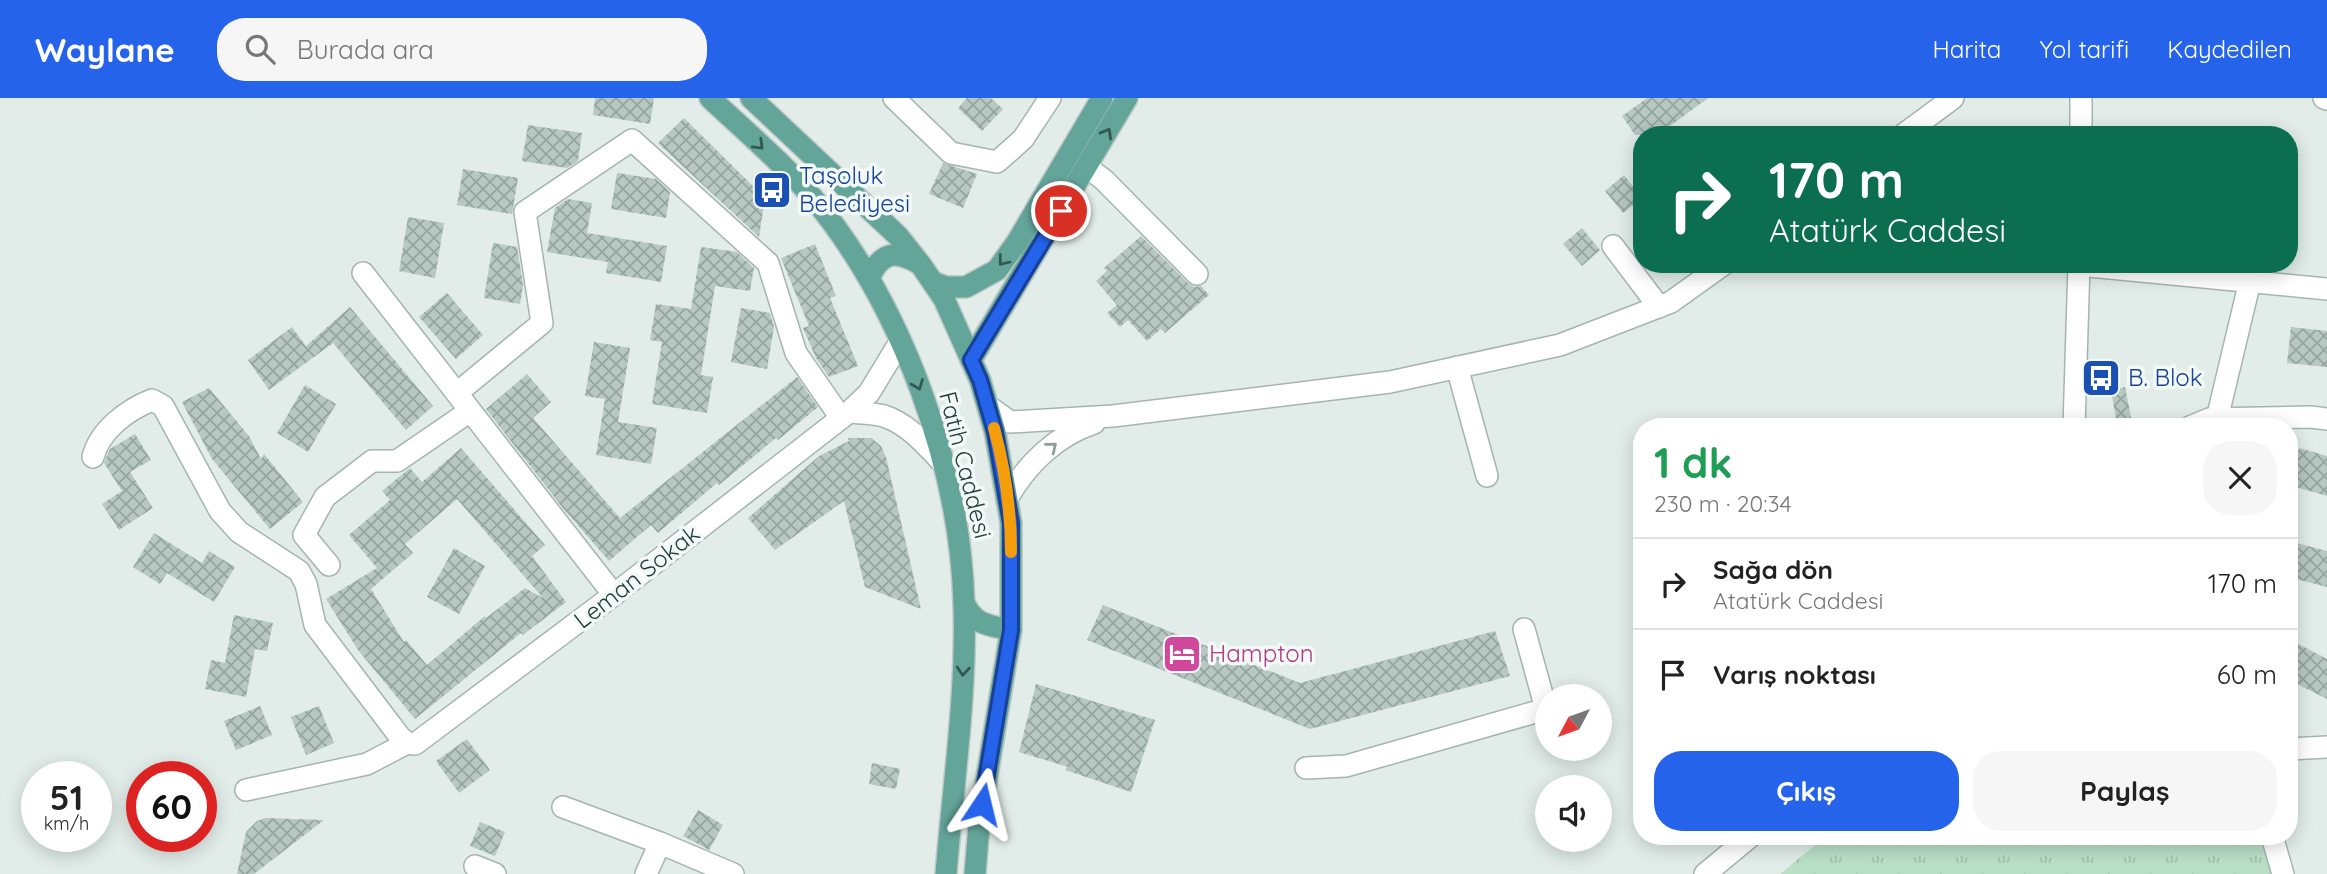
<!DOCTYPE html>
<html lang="tr">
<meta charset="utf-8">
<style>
body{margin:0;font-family:Quicksand,sans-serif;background:#f6f6f6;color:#222;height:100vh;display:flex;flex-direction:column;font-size:26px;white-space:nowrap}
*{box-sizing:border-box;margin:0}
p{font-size:23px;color:#767676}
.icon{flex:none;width:38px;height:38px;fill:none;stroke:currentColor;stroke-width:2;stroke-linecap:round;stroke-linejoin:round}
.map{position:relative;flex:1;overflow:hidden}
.panel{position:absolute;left:1633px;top:320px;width:665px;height:427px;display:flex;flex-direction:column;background:#fff;border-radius:28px;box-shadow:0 4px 18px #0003}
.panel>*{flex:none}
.guide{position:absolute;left:1633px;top:28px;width:665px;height:147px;border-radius:28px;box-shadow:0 4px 18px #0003;background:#0b6e4f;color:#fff;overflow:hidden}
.needle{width:46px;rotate:229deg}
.fabs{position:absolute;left:1535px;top:586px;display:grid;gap:14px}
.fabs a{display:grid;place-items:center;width:77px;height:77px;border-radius:50%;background:#fff;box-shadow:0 4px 18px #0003;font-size:35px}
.speed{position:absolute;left:21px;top:663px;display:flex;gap:14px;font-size:35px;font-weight:700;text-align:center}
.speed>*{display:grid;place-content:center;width:91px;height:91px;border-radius:50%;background:#fff;box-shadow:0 4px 18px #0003;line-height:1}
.speed small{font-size:18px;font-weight:400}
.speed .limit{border:10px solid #d22;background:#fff;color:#111}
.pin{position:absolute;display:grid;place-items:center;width:60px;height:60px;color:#fff;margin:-30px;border:4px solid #fff;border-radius:50%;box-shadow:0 2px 7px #0007}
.me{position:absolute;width:77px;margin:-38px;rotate:10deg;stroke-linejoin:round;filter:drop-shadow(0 0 5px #0008)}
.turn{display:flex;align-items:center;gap:24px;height:147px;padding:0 21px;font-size:32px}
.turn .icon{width:91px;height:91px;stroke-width:2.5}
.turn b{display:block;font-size:49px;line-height:60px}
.round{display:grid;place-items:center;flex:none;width:74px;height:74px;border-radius:28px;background:#f6f6f6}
.overview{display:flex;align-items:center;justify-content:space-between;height:119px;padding:0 21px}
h1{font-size:42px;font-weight:700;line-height:52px;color:#1e9e55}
.cta{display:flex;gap:14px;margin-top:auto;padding:14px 21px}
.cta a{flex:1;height:80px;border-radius:28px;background:#2563eb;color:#fff;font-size:28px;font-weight:700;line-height:80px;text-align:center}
.cta a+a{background:#f6f6f6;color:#222}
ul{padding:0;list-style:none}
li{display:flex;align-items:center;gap:21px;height:91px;padding:0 21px;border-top:2px solid #e0e0e0}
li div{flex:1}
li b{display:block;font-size:26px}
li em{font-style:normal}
header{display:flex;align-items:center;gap:42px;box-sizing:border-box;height:98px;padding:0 35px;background:#2563eb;color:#fff}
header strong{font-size:33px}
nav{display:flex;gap:38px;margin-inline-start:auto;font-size:24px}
.search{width:490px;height:63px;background:#f6f6f6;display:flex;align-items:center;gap:18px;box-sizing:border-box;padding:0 24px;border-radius:28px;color:#767676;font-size:26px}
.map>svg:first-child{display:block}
.grass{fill:url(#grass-tufts)}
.building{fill:url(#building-cross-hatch);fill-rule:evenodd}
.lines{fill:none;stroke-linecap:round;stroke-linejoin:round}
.minor-casing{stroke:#a4b5b1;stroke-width:24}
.major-casing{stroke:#c1c9c8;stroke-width:24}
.minor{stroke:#fff;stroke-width:21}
.major{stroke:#64a59a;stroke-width:21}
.oneway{stroke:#325852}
.oneway2{stroke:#909f9c}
.route-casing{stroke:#184099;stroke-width:18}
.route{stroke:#2563eb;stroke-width:12}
.slow{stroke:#f59e0b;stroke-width:12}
.labels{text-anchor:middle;stroke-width:7;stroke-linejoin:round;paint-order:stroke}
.transit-label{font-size:24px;fill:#164399;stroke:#f3f9f6;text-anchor:start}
.street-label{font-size:24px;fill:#213f3a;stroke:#f3f9f6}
.hotel-label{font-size:24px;fill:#b23c85;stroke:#f3f9f6;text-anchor:start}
</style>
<header>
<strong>Waylane</strong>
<div class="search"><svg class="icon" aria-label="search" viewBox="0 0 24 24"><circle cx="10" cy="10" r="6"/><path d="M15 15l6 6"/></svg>Burada ara</div>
<nav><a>Harita</a><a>Yol tarifi</a><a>Kaydedilen</a></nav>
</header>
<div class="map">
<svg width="2327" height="776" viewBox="0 0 2327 776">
<defs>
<pattern id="grass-tufts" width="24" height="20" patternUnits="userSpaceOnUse" patternTransform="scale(1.75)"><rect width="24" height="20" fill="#badfc7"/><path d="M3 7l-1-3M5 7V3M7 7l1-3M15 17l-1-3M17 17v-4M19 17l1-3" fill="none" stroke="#a0c0ac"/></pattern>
<pattern id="building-cross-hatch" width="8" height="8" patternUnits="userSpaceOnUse" patternTransform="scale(1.75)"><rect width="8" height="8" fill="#b7c8c2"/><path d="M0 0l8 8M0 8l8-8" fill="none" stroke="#94a49f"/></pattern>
</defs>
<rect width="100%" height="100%" fill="#e2ede9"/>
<path class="grass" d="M1826 738 2265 739 2279 776H1780Z"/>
<g class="building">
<path d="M595 0H654L650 26 593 17Z"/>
<path d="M967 0H991L1003 11 982 33 958 10Z"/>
<path d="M1647 0H1708L1658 37H1635L1622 18Z"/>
<path d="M684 20 765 100 759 139 658 45Z"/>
<path d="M528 27 582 35 578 63 567 70 522 63Z"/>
<path d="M943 65 977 76 963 110 929 96Z"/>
<path d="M463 71 518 80 512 116 457 107Z"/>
<path d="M617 75 656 81 670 94 666 120 611 111Z"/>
<path d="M1624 77 1642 100 1623 115 1605 93Z"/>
<path d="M568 101 592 105 587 135 667 148 661 184 606 175 608 164 547 154 555 110Z"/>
<path d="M408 119 444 125 435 180 399 173Z"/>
<path d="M1582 130 1600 152 1582 168 1563 146Z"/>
<path d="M1141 138 1188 185 1194 189 1201 188 1209 197 1165 235 1161 231 1147 243 1128 222 1120 229 1107 215 1117 207 1096 183 1107 173 1104 170Z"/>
<path d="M493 145 517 149 523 187 520 206 484 200Z"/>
<path d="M815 146 836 198 830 200 858 268 829 279 816 260 803 230 809 228 781 160Z"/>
<path d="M701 149 737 154 754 170 750 193 715 188 701 277 713 279 707 315 652 306 662 244 650 242 656 206 691 211Z"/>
<path d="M447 195 483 237 456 261 419 219Z"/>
<path d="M350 209 433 308 406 332 333 245 269 292 248 262 292 229 306 248Z"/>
<path d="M741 210 770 215 774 229 767 271 731 264Z"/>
<path d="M2291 229 2327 233V269L2287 265Z"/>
<path d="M594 244 630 250 618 324 657 330 651 366 596 357 605 301 585 298Z"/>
<path d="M527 276 551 304 533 320 620 420 797 279 818 309 778 342 776 340 719 387 717 385 658 435 651 427 609 463 562 409 486 311Z"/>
<path d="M305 287 336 306 308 354 277 335Z"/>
<path d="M2125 289 2132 324 2117 327 2111 292Z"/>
<path d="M209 290 249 338 261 361 264 356 303 404 270 431 212 361 182 304Z"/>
<path d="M135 336 151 362 130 374 153 410 119 432 102 406 122 393 104 365 110 351Z"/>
<path d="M848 340H871L881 348 886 359 921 511 865 489 844 403 775 452 748 420 819 358 849 343Z"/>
<path d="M461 350 545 447 532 458 566 504 523 537 521 535 415 621 358 552 326 501 377 470 349 437 390 402 382 393 410 370 422 384ZM457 401 543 500 525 490 486 520 485 518 427 567 406 542 404 544 371 491 413 455 405 446Z"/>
<path d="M2299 350 2327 358V398L2289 387Z"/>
<path d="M154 435 202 465 209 453 235 469 214 504 167 475 160 486 133 469Z"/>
<path d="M2289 443 2327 453V489L2289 479Z"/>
<path d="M454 450 485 468 459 516 427 499Z"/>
<path d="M1103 507 1300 585 1495 533 1510 578 1310 631 1087 542Z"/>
<path d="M234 517 273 525 267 553 255 551 246 599 205 591 211 562 225 565Z"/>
<path d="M2289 541 2327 561V601L2289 582Z"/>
<path d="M1036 586 1155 622 1131 694 1065 672 1068 669 1019 654Z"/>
<path d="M260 608 272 637 236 652 224 623Z"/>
<path d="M319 608 334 645 306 657 291 619Z"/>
<path d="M467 641 490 672 459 695 436 663Z"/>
<path d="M872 665 900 671 896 691 869 686Z"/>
<path d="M698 712 723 727 709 752 683 738Z"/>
<path d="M265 720 324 722 254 776H237L246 734 257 723Z"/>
<path d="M480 724 505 734 495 758 470 748Z"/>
</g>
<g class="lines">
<g class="minor-casing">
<g id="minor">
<path d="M894 0 951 55 997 64 1023 41 1050 0"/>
<path d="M2081 0V37"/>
<path d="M2324 0 2327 1"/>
<path d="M1903 37 1953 0"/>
<path d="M1087 69 1104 82 1197 176"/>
<path d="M1613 148 1659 209"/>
<path d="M2079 167 2327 191"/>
<path d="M363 175 614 497"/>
<path d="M1457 269 1487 378"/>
<path d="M457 295 542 225 525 114 632 42 768 165 796 255 841 320"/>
<path d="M988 308 1010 324 1113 318 1390 284 1560 247 1671 204 1724 166"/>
<path d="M849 314C860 315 873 315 884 318 908 326 925 346 942 364"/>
<path d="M2217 321 2250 183"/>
<path d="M2074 329 2079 166"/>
<path d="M2190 329 2209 321 2311 319 2327 321"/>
<path d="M93 359C100 332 127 312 152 302L163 308 220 413 239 434 299 473 306 486 315 527 400 639 407 645 415 646 607 502 849 314 869 295 900 244"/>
<path d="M1008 399C1027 366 1057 337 1094 325"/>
<path d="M329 467 304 437 325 399 372 363H397L470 313"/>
<path d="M2289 651 2327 649"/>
<path d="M1306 670 1346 668 1546 611 1524 531"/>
<path d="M246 692 367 666 407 645"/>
<path d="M563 709 660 745 733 776"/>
<path d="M2272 738 2283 776"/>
<path d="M475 768 495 776"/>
<path d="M646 776 660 745"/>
<path d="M1705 776 1751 738"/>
</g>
</g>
<g class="major-casing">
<g id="major">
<path d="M710 0C744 32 783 65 813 100 902 207 960 367 964 506 967 596 953 687 946 776"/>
<path d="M751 0 898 138 921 167 944 201 980 282 995 334 1011 425V532L979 727 975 776"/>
<path d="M869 180C882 153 895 152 920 166"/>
<path d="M933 184 946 189H966L997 172 1017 144 1102 0"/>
<path d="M971 262 1127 0"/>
<path d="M964 505C975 527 987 527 1011 532"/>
</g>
</g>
<use href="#minor" class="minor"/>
<use href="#major" class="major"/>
</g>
<defs><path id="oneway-chevron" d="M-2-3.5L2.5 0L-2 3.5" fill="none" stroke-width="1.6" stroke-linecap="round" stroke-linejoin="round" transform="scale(1.75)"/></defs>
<g class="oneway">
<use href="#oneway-chevron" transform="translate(1107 35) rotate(-60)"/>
<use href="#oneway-chevron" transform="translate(759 47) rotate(44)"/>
<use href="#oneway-chevron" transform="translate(1003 163) rotate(128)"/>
<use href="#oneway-chevron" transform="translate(918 287) rotate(69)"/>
<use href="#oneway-chevron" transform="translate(963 573) rotate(95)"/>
</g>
<use class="oneway2" href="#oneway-chevron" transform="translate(1052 349) rotate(-39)"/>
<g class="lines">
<g class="route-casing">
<path id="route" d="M982 706 1011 532V425L995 334 980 282 971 262 1061 113"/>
</g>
<use href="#route" class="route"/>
<path class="slow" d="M994 330C1005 371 1011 412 1011 454"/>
</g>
<defs>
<g id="bus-square" transform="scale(2.0125)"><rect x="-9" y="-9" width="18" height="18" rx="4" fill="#1a4fb4" stroke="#f3f9f6"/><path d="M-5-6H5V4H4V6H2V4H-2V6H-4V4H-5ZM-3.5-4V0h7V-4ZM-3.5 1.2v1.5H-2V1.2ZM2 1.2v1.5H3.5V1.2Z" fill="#fff"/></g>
<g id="hotel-square" transform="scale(2.0125)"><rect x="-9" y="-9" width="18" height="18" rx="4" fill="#d1479c" stroke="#f3f9f6"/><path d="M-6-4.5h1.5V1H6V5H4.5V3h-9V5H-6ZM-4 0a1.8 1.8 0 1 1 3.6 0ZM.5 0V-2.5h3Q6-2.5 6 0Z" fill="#fff"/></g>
</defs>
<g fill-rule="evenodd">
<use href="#bus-square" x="772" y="92"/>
<use href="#bus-square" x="2101" y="280"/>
<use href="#hotel-square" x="1182" y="556"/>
</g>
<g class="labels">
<g class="transit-label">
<text x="799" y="86">Taşoluk<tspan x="799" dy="28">Belediyesi</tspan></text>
<text x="2128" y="288">B. Blok</text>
</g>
<g class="street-label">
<text transform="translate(965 367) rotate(76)" y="8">Fatih Caddesi</text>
<text transform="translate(637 479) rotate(-38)" y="8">Leman Sokak</text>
</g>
<g class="hotel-label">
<text x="1209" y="564">Hampton</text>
</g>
</g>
</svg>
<div class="fabs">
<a><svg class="needle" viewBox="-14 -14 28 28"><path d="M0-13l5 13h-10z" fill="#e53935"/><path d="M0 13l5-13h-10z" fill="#767676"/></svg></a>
<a><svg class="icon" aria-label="sound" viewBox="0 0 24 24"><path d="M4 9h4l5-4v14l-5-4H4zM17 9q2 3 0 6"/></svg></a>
</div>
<div class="speed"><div>51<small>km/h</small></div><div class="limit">60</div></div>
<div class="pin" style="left:1061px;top:113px;background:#d93025"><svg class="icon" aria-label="arrive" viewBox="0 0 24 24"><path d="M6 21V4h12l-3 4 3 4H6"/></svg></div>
<svg class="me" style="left:982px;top:706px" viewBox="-20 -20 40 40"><path d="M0-17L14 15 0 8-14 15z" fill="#2563eb" stroke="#fff" stroke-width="4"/></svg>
<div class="guide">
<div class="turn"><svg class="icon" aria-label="right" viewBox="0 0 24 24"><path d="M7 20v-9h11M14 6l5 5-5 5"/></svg><div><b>170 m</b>Atatürk Caddesi</div></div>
</div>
<section class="panel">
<div class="overview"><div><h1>1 dk</h1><p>230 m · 20:34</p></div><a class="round"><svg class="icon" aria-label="close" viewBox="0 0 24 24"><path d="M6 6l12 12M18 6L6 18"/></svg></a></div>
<ul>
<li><svg class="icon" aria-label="right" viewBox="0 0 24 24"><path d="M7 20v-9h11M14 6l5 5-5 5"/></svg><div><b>Sağa dön</b><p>Atatürk Caddesi</p></div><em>170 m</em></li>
<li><svg class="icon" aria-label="arrive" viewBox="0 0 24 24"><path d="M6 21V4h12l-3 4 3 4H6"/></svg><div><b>Varış noktası</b></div><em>60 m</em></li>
</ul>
<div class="cta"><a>Çıkış</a><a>Paylaş</a></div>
</section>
</div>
